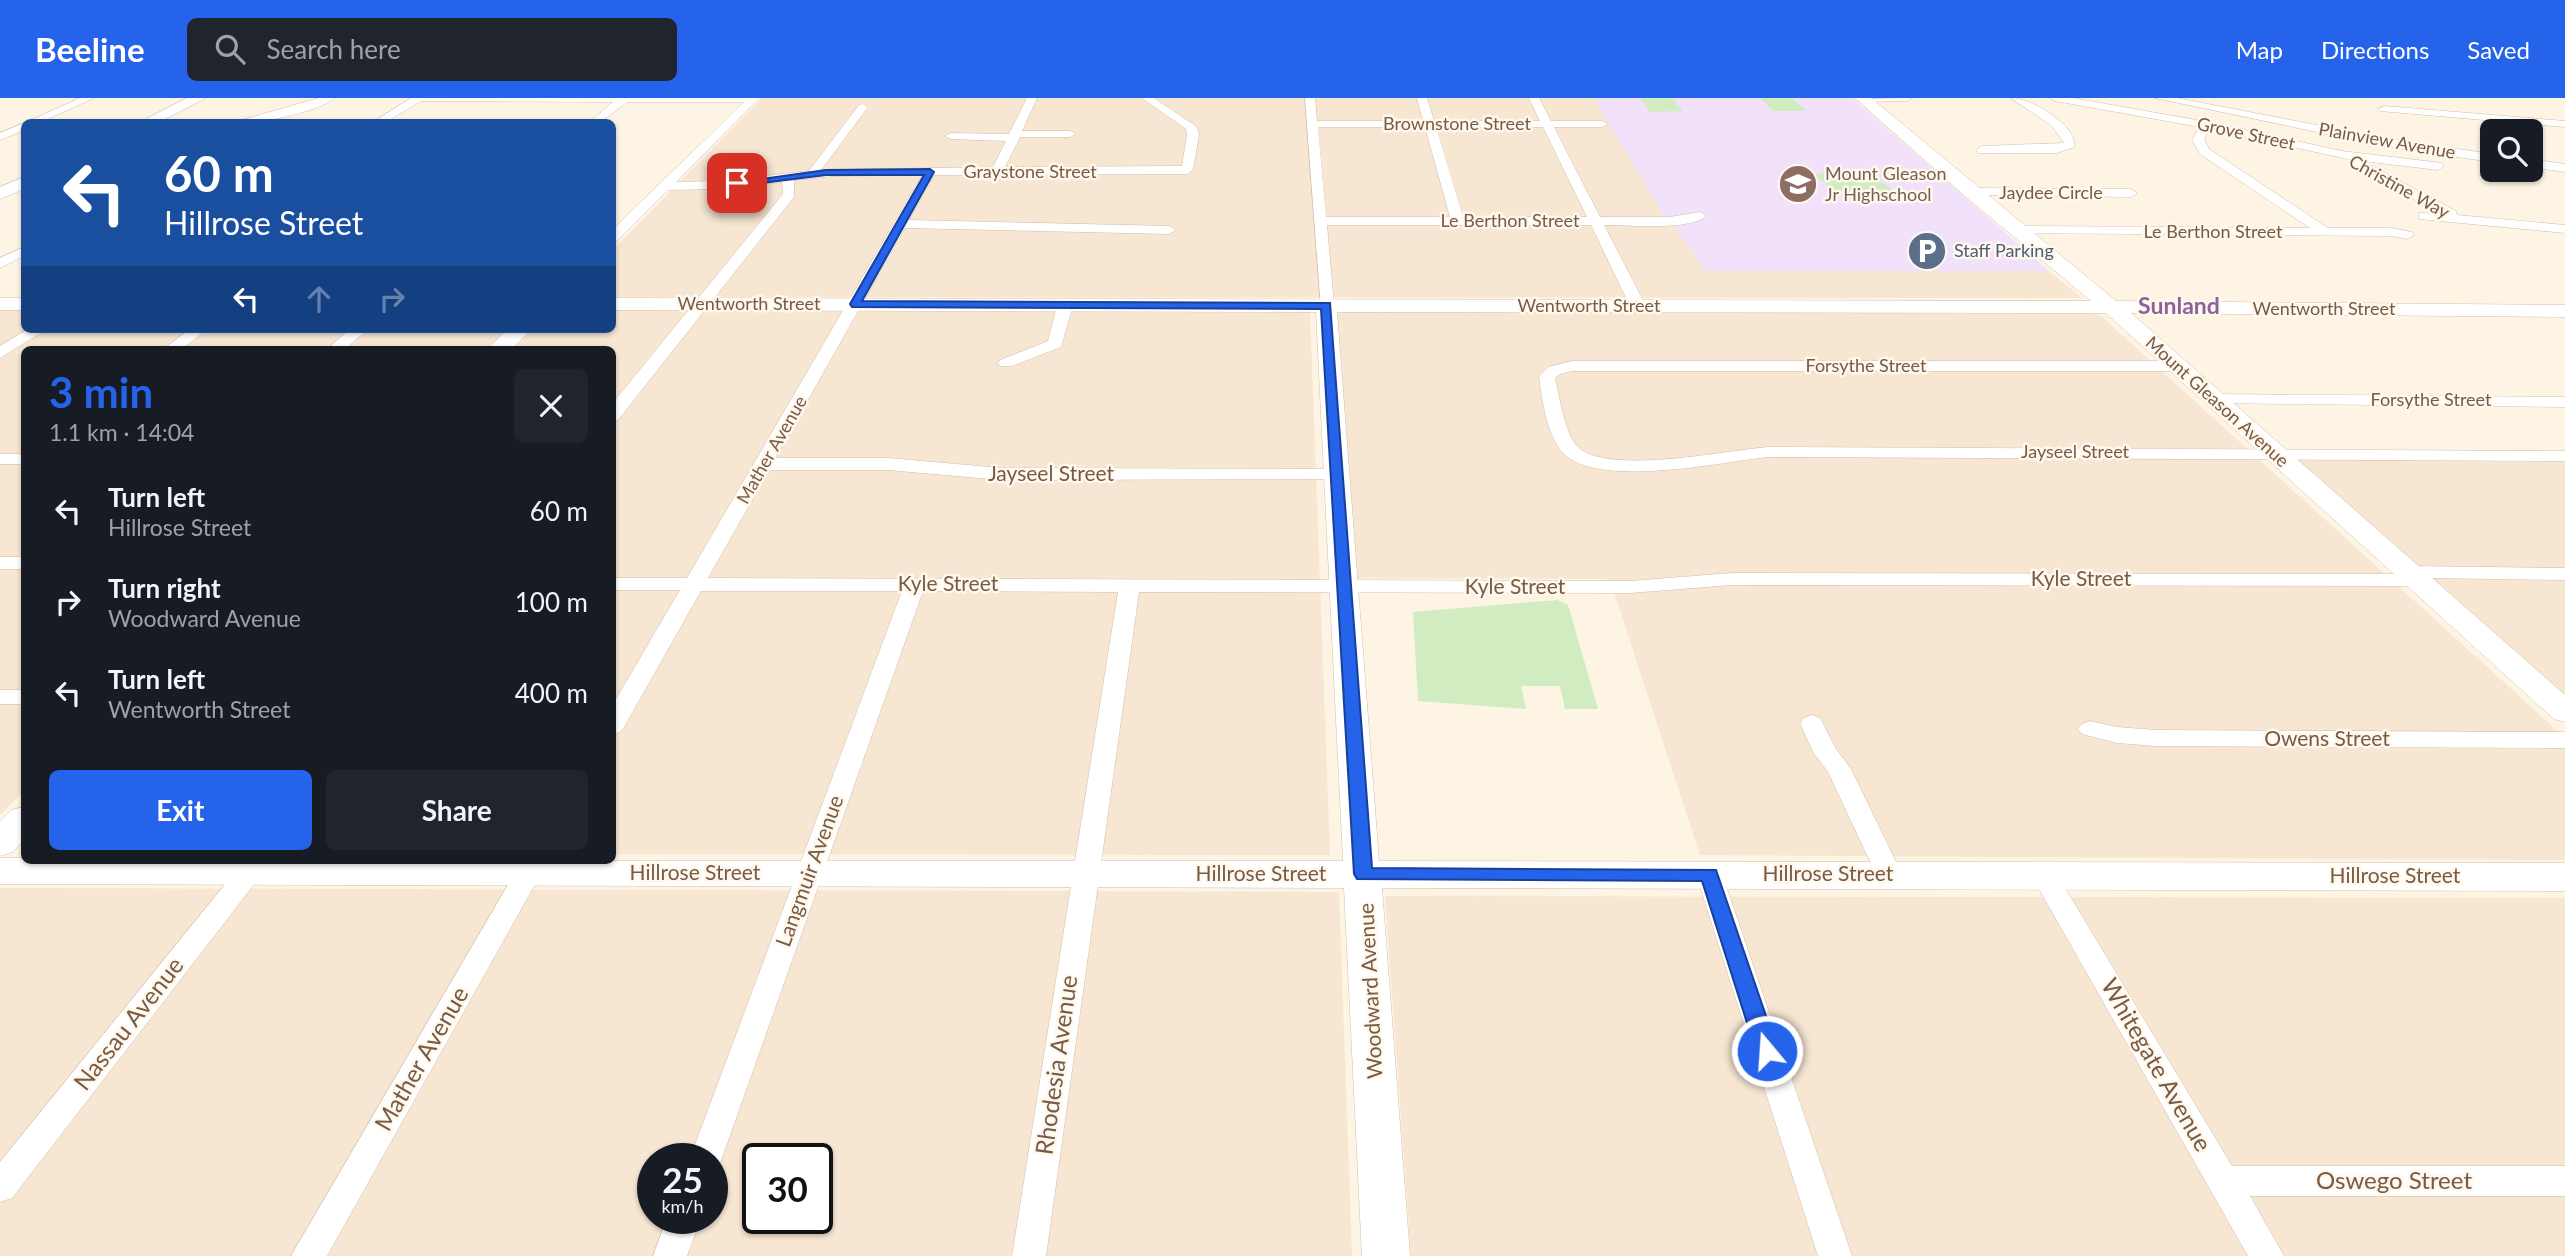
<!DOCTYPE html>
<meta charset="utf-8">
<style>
body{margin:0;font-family:Lato,sans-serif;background:#20242c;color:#f1f3f6;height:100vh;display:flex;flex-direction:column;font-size:26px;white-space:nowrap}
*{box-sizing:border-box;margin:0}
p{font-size:23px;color:#9ea1a6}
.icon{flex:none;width:38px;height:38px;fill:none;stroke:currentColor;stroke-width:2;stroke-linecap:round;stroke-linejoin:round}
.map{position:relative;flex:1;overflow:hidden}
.side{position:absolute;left:21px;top:248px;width:595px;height:518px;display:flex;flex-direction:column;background:#171b24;border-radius:10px;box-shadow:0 2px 5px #0004}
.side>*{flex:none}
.banner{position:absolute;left:21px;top:21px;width:595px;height:214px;border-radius:10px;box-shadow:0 2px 5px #0004;background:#1a4fa0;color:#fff;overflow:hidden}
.tools{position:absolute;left:2480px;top:21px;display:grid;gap:14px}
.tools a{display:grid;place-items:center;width:63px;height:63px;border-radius:10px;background:#171b24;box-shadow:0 2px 5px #0004;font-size:35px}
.speed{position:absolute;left:637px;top:1045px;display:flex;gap:14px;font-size:35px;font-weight:700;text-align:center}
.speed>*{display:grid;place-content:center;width:91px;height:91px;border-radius:50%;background:#171b24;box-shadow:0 2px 5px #0004;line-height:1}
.speed small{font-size:18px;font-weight:400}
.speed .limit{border:4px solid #111;border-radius:10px;background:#fff;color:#111}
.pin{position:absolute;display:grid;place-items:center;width:60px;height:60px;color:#fff;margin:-30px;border-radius:14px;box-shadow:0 4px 10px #0006}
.me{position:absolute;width:77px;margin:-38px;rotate:342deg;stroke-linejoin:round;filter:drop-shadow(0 0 5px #0008)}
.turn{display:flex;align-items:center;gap:24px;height:147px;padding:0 28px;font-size:32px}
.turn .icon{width:91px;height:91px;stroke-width:2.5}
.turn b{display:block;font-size:49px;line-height:60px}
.lanes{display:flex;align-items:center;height:66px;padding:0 28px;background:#0003;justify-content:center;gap:35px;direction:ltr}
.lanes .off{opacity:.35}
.round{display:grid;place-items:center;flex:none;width:74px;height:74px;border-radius:10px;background:#20242c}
.summary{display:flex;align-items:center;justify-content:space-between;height:119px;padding:0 28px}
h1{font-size:42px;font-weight:700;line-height:52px;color:#2563eb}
.primary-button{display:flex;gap:14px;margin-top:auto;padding:14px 28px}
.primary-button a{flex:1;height:80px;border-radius:10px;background:#2563eb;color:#fff;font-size:28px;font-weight:700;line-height:80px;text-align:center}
.primary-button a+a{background:#20242c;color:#f1f3f6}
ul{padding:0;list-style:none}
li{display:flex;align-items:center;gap:21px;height:91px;padding:0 28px}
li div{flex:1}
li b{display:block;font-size:26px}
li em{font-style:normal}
header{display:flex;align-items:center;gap:42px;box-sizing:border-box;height:98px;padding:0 35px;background:#2563eb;color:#fff}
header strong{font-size:33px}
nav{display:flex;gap:38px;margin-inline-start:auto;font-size:24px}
.search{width:490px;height:63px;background:#20242c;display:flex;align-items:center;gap:18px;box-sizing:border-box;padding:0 24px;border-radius:10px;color:#9ea1a6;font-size:26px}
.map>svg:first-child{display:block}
.residential{fill:#f6e6d2;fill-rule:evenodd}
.education{fill:#f1e1fa}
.green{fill:#d1ecc1}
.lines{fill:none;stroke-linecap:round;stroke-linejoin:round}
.street-casing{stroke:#d2beac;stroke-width:1}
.secondary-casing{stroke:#d5bea9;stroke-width:1}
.street{fill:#fff;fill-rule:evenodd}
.secondary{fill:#fff;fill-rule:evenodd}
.route{fill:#2563eb;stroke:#184099;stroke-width:2}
.labels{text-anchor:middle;stroke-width:5;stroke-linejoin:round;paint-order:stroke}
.far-street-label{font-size:18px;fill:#785a48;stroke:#fff8ec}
.far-education-label{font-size:18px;fill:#785e54;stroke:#fff8ec;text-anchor:start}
.far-service-label{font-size:18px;fill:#4e5e75;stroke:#fff8ec;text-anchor:start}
.street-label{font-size:21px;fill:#785a48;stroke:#fff8ec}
.far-district-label{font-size:23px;font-weight:bold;fill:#8a639c;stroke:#fff8ec}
.near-street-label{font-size:24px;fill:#785a48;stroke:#fff8ec}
</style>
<header>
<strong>Beeline</strong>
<div class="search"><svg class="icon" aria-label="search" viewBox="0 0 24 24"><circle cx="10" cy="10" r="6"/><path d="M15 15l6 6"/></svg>Search here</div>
<nav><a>Map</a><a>Directions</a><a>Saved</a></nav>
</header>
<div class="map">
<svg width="2565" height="1158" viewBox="0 0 2565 1158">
<rect width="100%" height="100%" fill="#fdf4e4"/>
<g class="residential">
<path d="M762 0H1595L1664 118 1674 127 1705 173H2049L2082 200 613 199V152Z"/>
<path d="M0 211H24V231H507L485 252H24V693L0 717Z"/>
<path d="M613 212 1310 214 1330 757 613 756 612 252H509L530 231H612Z"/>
<path d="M1343 214 2085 215 2100 217 2565 640V762L1700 757 1615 497 1606 481 1357 480 1337 217Z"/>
<path d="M2296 361 2565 363V600Z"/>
<path d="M0 790 1339 794 1352 1158H0ZM653 1060H712V1120H653ZM758 1060H817V1120H758Z"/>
<path d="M1385 798 2565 800V1158H1411Z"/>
</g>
<path class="education" d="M1594 0H1852L2049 173H1705L1674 127 1664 118Z"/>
<g class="green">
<path d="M1640 0H1672L1683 13 1650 14Z"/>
<path d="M1760 0H1792L1806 13H1773Z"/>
<path d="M1820 75 1868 76 1899 95 1846 99 1814 78Z"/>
<path d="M1557 502 1568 507 1598 611H1565L1560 588H1521L1526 611 1418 603 1413 514Z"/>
</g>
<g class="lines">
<g class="street-casing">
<g id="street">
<path d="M80 0H94L41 24H27Z"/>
<path d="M319 0H335C315 15 261 26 235 24Z"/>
<path d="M411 0H759L676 84 718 83 809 73 859 7 863 6 868 9 821 72 993 69 1006 43 951 41 945 38 951 35 1009 36 1027 0H1037L1022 33H1070L1076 36 1070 39H1020L1005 69 1182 68 1187 37 1186 31 1142 0H1154L1197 29 1199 37 1193 72 1187 76 934 77 909 122 1169 128 1176 132 1169 136 905 130 775 360H888L1001 370 1338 371 1345 373 1347 377 1345 381 1001 382 888 372H769L708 480 1630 483 1732 475 2399 476 2401 470 2408 468 2565 470V482L2426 480 2424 486 2417 488 1732 487 1630 495 1139 494 1046 1158H1012L1118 494 923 493 722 1060 718 1070 712 1072V1060H690L902 493H701L624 629 620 634 612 637V608L680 492H612V480H687L922 77 835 78 794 82V99L618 322 612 323V306L783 96 782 84 718 91 668 92 617 143 612 144V132L744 4H627L601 24H590L613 4 421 3 386 24H373Z"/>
<path d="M1305 0H1315L1317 23H1423L1417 0H1427L1434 23H1540L1529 0H1539L1551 23H1602L1608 26 1602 29H1554L1600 119H1670L1700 114 1707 118C1688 133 1629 127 1604 127L1646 208 1638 213 1630 208 1591 127H1327L1334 207 1331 210H1321ZM1318 29H1425L1450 119H1326ZM1436 29H1543L1587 119H1463Z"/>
<path d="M1912 0 1907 3 1864 4 1859 1Z"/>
<path d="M2011 0C2031 0 2078 27 2074 49L2057 55H1978L1976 52 1982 48 2064 45 2052 28Z"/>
<path d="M2050 0H2073L2213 25 2342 53 2442 65 2444 68 2438 72 2363 63 2456 113 2457 117 2565 127V135L2419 121V115L2440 116 2352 67V62L2210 31 2204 41 2209 51 2328 130H2391L2412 134 2414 137 2407 141 2391 138 2014 135V129L2019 128 2310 130 2200 56 2192 41 2200 29 2055 3Z"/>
<path d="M2155 0H2177L2389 41 2492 56V64L2389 49Z"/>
<path d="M2384 8 2565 23V29L2380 13 2378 11Z"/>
<path d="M24 25V32L0 42V35Z"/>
<path d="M2530 61 2565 66V74L2530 69Z"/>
<path d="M1971 90 2131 91 2137 95 2131 99 1967 97 1965 94Z"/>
<path d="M24 149V158L0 170V160Z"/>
<path d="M1065 202 1073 207 1061 249 1012 268H1000L998 265 1000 262 1048 243 1057 207Z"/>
<path d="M28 231H47L0 260V248Z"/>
<path d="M190 231H208L180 252H162Z"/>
<path d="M350 231H368L344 252H326Z"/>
<path d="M1572 263H2177L2185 268 2177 273H1572L1560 276 1555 280C1559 297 1565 334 1576 347 1602 379 1729 352 1768 349L2565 353V363L1768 359C1721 364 1598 391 1563 355 1547 338 1542 301 1539 279L1548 269Z"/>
<path d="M2213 296 2565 299V309L2207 305 2204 301 2207 297Z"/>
<rect x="0" y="356" width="24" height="10"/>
<rect x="0" y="459" width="24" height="12"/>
<rect x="0" y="592" width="24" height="14"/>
<path d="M1812 617 1820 620 1836 651 1851 671 1902 776 1898 783 1889 786 1880 783 1876 776 1828 674 1813 654 1800 625 1804 620Z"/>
<path d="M2090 623 2117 629 2156 632 2565 634V650L2156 648 2117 645 2082 636 2078 631 2082 626Z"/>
<path d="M244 763H272L12 1100 0 1104V1064Z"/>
<path d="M522 763H548L327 1158H291Z"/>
<path d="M1709 766 1718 769 1722 776 1852 1158H1818L1696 776 1700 769Z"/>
<path d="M2044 767 2053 770 2232 1068H2565V1098H2250L2284 1158H2248L2031 777 2035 770Z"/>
<path d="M667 1120H701L687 1158H653Z"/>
</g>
</g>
<g class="secondary-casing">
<g id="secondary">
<path d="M187 0H206L159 24H140Z"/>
<path d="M1855 0H1871L2116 203 2565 207V219L2131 215 2565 597V624L2554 621 2106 215 1337 214 1379 763 2565 765V793L1382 790 1410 1158H1362L1344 790 0 786V760H24V763H1343L1316 214 612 212V200L2091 203 1965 98Z"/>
<path d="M24 79V91L0 101V89Z"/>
<rect x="0" y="200" width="24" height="12"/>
<path d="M508 231H531L511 252H487Z"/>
<path d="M24 709V742L13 754 0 758V723L11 712Z"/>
</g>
</g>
<use href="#street" class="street"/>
<use href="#secondary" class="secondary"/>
</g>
<path class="route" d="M826 72 930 71 934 74 862 203 1330 205 1372 770 1716 772 1778 953 1775 960 1767 962 1760 960 1756 953 1702 783 1357 781 1354 776 1321 211 852 209 850 206 924 77H826L737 88 733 85Z"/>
<defs>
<g id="school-disc" transform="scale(2.0125)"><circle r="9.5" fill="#8d6e63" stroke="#fff8ec"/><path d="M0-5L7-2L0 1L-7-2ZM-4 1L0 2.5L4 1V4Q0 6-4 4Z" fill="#fff"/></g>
<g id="parking-disc" transform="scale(2.0125)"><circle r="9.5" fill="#5c6f8a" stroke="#fff8ec"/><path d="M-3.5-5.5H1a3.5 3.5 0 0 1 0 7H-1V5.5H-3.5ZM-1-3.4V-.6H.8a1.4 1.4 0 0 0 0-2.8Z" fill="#fff"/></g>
</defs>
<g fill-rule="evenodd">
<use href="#school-disc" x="1798" y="86"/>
<use href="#parking-disc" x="1927" y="153"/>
</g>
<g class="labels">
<g class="far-street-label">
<text x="1457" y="32">Brownstone Street</text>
<text transform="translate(2246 36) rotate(12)" y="6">Grove Street</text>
<text transform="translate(2387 43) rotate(10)" y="6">Plainview Avenue</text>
<text x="1030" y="80">Graystone Street</text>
<text transform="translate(2399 89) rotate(29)" y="6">Christine Way</text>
<text x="2051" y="101">Jaydee Circle</text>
<text x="1510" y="129">Le Berthon Street</text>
<text x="2213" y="140">Le Berthon Street</text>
<text x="749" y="212">Wentworth Street</text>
<text x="1589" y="214">Wentworth Street</text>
<text x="2324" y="217">Wentworth Street</text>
<text x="1866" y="274">Forsythe Street</text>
<text x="2431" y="308">Forsythe Street</text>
<text transform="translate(2217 304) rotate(42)" y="6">Mount Gleason Avenue</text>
<text transform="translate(772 352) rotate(-60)" y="6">Mather Avenue</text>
<text x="2075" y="360">Jayseel Street</text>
</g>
<g class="far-education-label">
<text x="1825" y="82">Mount Gleason<tspan x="1825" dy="21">Jr Highschool</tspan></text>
</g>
<g class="far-service-label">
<text x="1954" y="159">Staff Parking</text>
</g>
<g class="street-label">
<text x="1051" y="383">Jayseel Street</text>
<text x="2081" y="488">Kyle Street</text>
<text x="948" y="493">Kyle Street</text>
<text x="1515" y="496">Kyle Street</text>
<text x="2327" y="648">Owens Street</text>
<text transform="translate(810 773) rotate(-70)" y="7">Langmuir Avenue</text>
<text x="695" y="782">Hillrose Street</text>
<text x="1261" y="783">Hillrose Street</text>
<text x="1828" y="783">Hillrose Street</text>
<text x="2395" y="785">Hillrose Street</text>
<text transform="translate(1371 893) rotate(-93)" y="7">Woodward Avenue</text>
</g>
<g class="far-district-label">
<text x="2179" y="216">Sunland</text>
</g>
<g class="near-street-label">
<text transform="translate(129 926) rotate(-52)" y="8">Nassau Avenue</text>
<text transform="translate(422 961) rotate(-60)" y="8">Mather Avenue</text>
<text transform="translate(1057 967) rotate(-82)" y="8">Rhodesia Avenue</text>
<text transform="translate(2156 967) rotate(60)" y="8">Whitegate Avenue</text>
<text x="2394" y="1091">Oswego Street</text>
</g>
</g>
</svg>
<div class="tools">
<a><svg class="icon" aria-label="search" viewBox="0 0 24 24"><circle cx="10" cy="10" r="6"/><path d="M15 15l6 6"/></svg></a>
</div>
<div class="speed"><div>25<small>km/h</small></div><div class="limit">30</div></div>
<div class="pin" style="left:737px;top:85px;background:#d93025"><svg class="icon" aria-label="arrive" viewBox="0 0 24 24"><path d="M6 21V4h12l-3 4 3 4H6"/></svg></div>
<svg class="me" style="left:1767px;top:953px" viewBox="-20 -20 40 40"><circle r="17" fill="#2563eb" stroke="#fff" stroke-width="3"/><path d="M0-11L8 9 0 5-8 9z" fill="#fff"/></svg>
<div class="banner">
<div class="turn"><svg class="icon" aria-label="left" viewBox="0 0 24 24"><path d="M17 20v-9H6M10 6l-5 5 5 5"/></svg><div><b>60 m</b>Hillrose Street</div></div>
<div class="lanes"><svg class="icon" aria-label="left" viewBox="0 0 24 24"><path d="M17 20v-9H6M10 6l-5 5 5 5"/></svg><svg class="icon off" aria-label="ahead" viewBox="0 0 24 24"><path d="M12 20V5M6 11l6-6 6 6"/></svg><svg class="icon off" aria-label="right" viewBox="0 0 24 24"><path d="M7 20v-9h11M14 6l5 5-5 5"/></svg></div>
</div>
<section class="side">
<div class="summary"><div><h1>3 min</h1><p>1.1 km · 14:04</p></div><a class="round"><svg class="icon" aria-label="close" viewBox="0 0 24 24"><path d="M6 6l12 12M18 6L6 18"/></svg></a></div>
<ul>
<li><svg class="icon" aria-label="left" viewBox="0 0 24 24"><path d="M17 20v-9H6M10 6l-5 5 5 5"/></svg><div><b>Turn left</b><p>Hillrose Street</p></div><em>60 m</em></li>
<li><svg class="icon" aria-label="right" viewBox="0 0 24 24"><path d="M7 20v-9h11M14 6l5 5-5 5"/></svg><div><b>Turn right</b><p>Woodward Avenue</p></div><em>100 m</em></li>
<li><svg class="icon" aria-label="left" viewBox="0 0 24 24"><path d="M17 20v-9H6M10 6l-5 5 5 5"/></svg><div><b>Turn left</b><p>Wentworth Street</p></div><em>400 m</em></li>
</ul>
<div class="primary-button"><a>Exit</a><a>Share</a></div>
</section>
</div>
